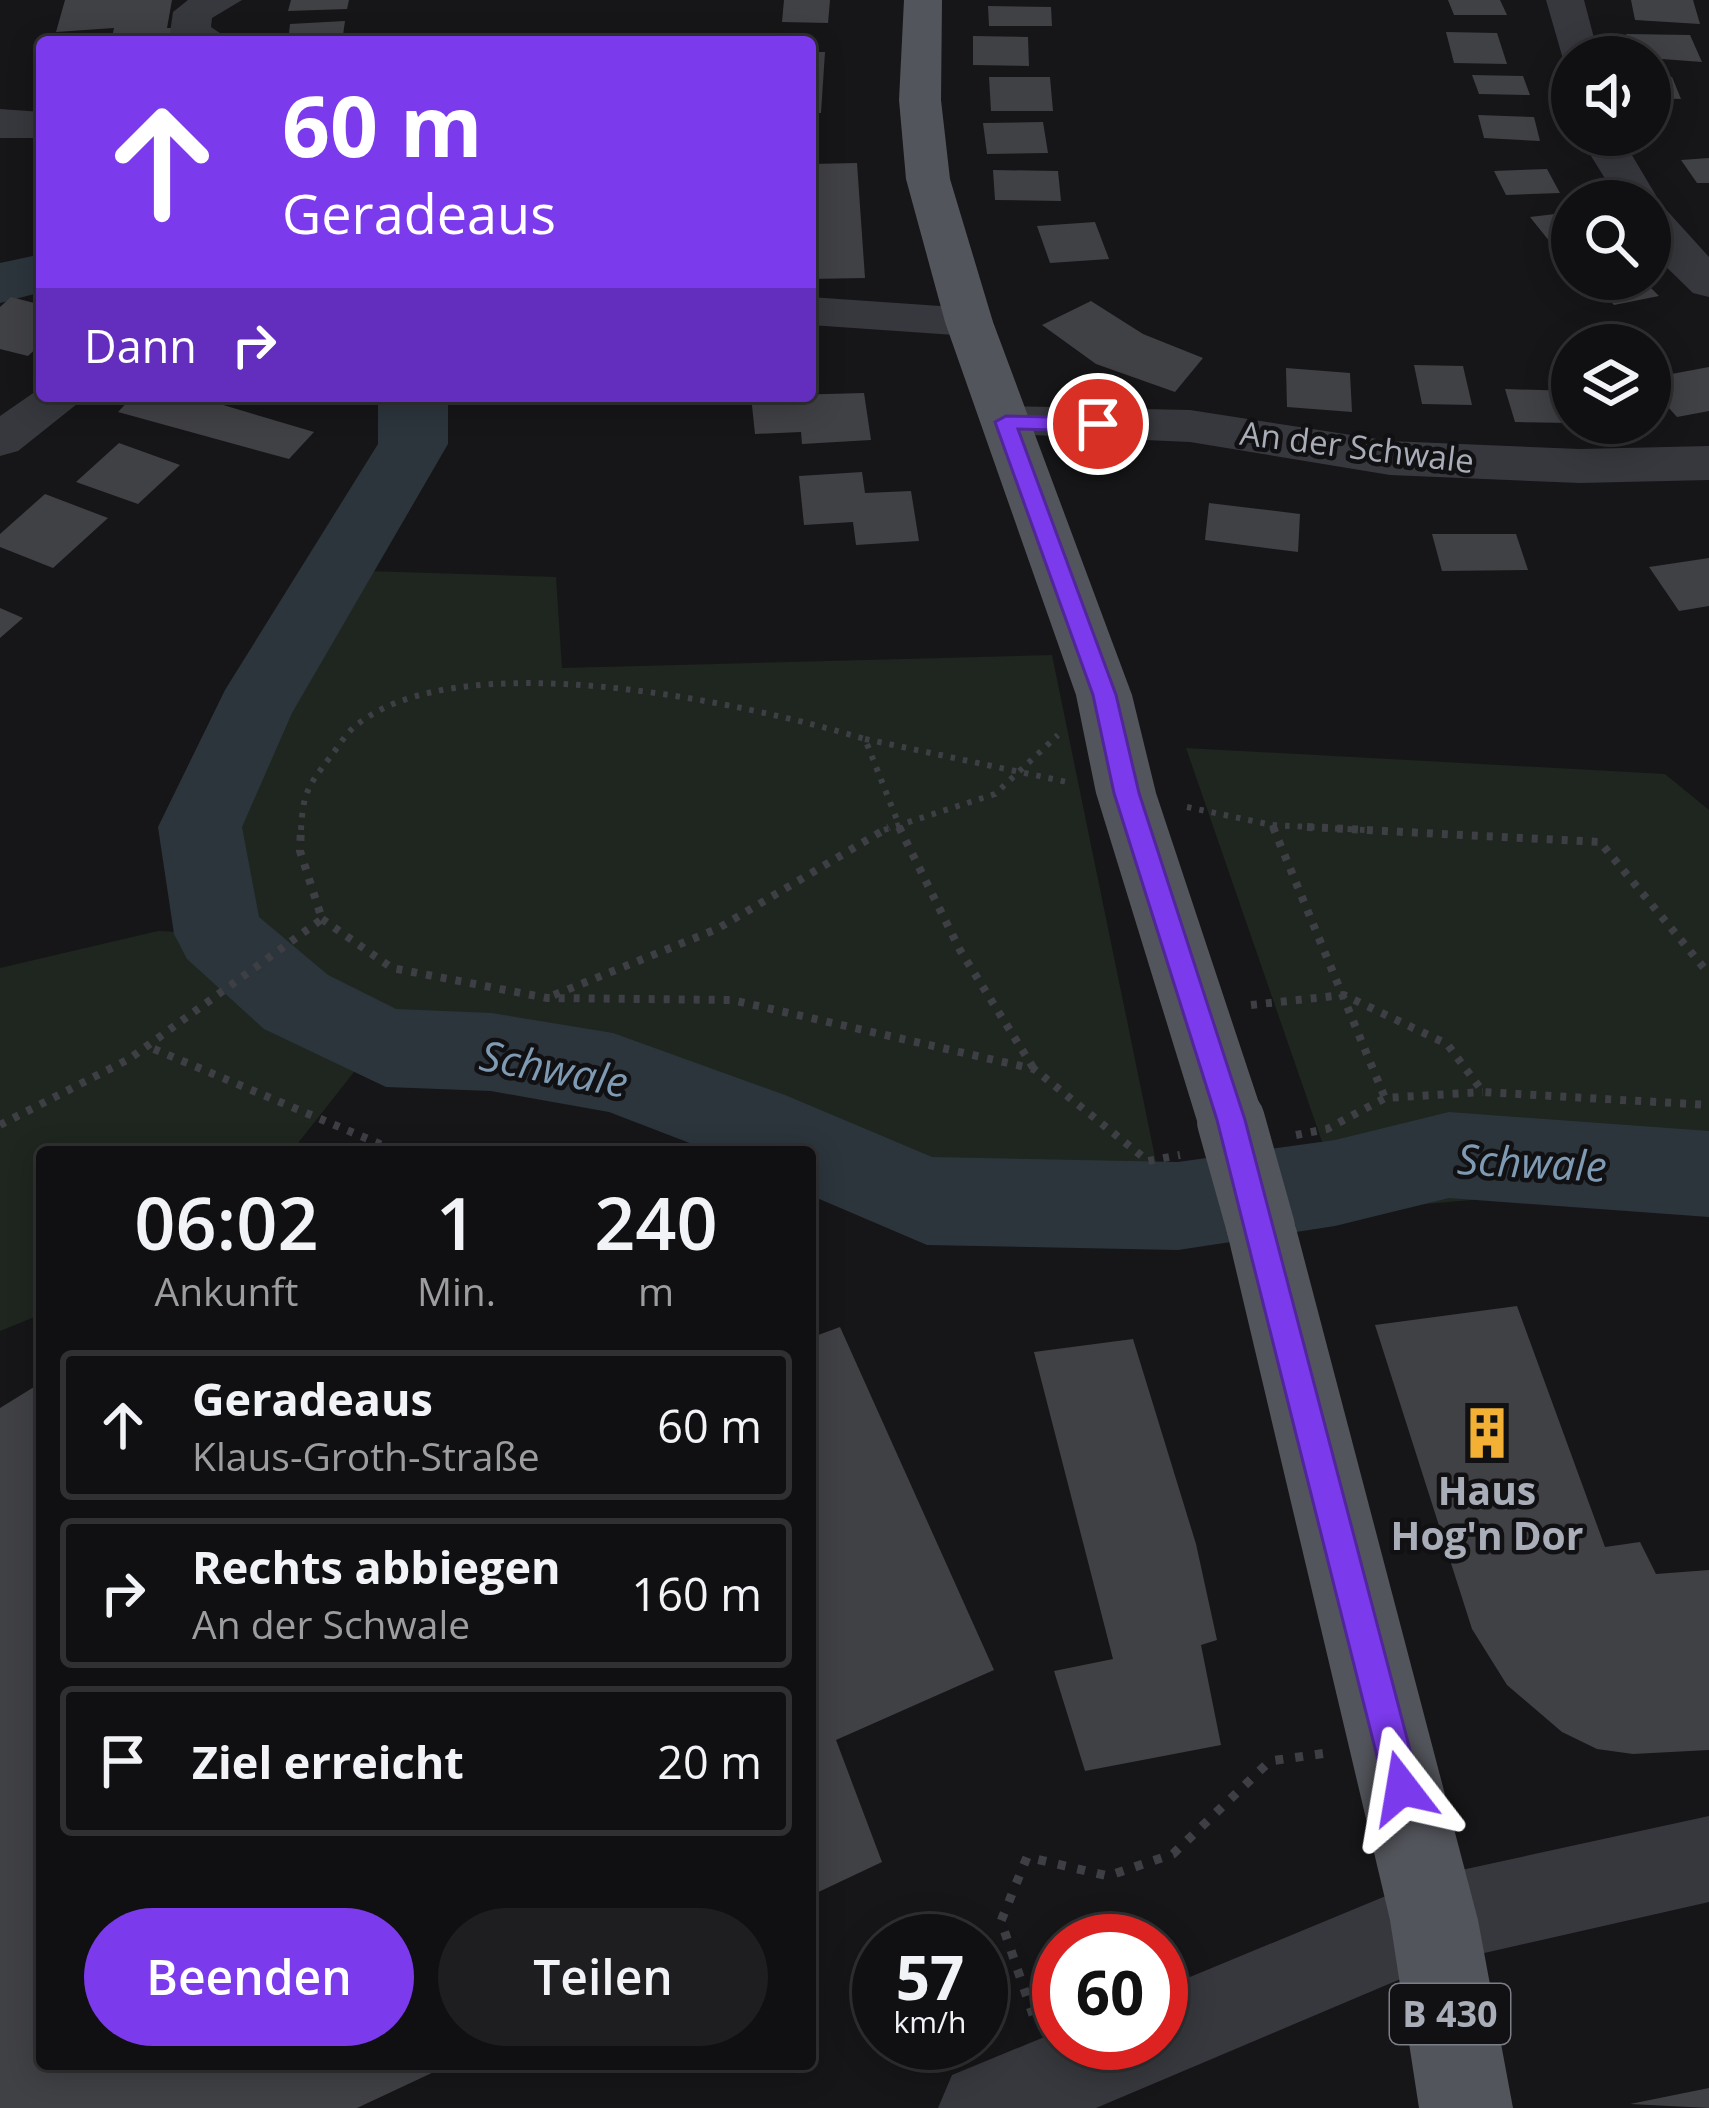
<!DOCTYPE html>
<html lang="de">
<meta charset="utf-8">
<style>
body{margin:0;font-family:"Open Sans",sans-serif;background:#1e1e20;color:#f1f3f6;height:100vh;display:flex;flex-direction:column;font-size:45px;white-space:nowrap}
*{box-sizing:border-box;margin:0}
p{font-size:39px;color:#9c9d9f}
.icon{flex:none;width:66px;height:66px;fill:none;stroke:currentColor;stroke-width:2;stroke-linecap:round;stroke-linejoin:round}
.map{position:relative;flex:1;overflow:hidden}
.details{position:absolute;left:36px;top:1146px;width:780px;height:924px;display:flex;flex-direction:column;background:#101012;border-radius:12px;box-shadow:0 6px 30px #0003,0 0 0 3px #303032}
.details>*{flex:none}
.banner{position:absolute;left:36px;top:36px;width:780px;height:366px;border-radius:12px;box-shadow:0 6px 30px #0003,0 0 0 3px #303032;background:#7c3aed;color:#fff;overflow:hidden}
.buttons{position:absolute;left:1551px;top:36px;display:grid;gap:24px}
.buttons a{display:grid;place-items:center;width:120px;height:120px;border-radius:50%;background:#101012;box-shadow:0 6px 30px #0003,0 0 0 3px #303032;font-size:60px}
.speed{position:absolute;left:852px;top:1914px;display:flex;gap:24px;font-size:60px;font-weight:700;text-align:center}
.speed>*{display:grid;place-content:center;width:156px;height:156px;border-radius:50%;background:#101012;box-shadow:0 6px 30px #0003,0 0 0 3px #303032;line-height:1}
.speed small{font-size:30px;font-weight:400}
.speed .limit{border:18px solid #d22;background:#fff;color:#111}
.pin{position:absolute;display:grid;place-items:center;width:102px;height:102px;color:#fff;margin:-51px;border:6px solid #fff;border-radius:50%;box-shadow:0 3px 12px #0007}
.me{position:absolute;width:132px;margin:-66px;rotate:346deg;stroke-linejoin:round;filter:drop-shadow(0 0 9px #0008)}
.turn{display:flex;align-items:center;gap:42px;height:252px;padding:0 48px;font-size:54px}
.turn .icon{width:156px;height:156px;stroke-width:2.5}
.turn b{display:block;font-size:84px;line-height:102px}
.then{display:flex;align-items:center;height:114px;padding:0 48px;background:#0003;gap:24px;font-size:45px}
.eta{display:flex;justify-content:space-evenly;align-items:center;height:204px;text-align:center}
.eta b{font-size:72px;font-weight:600;line-height:84px}
.primary-button{display:flex;gap:24px;margin-top:auto;padding:24px 48px}
.primary-button a{flex:1;height:138px;border-radius:72px;background:#7c3aed;color:#fff;font-size:48px;font-weight:600;line-height:138px;text-align:center}
.primary-button a+a{background:#1e1e20;color:#f1f3f6}
ul{padding:0;list-style:none}
li{display:flex;align-items:center;gap:36px;height:150px;margin:0 24px 18px;padding:0 24px;border:6px solid #303032;border-radius:12px}
li div{flex:1}
li b{display:block;font-size:45px}
li em{font-style:normal}
.map>svg:first-child{display:block}
.green{fill:#1e261f}
.lines{fill:none;stroke-linecap:round;stroke-linejoin:round}
.river{fill:#2c353c;fill-rule:evenodd}
.building{fill:#404145}
.path-far2{stroke:#3d3f44;stroke-width:6;stroke-dasharray:4.5 8;stroke-linecap:butt}
.path-far1{stroke:#3d3f44;stroke-width:8;stroke-dasharray:6 9;stroke-linecap:butt}
.path{stroke:#3d3f44;stroke-width:9;stroke-dasharray:8 12;stroke-linecap:butt}
.minor{fill:#37383d;fill-rule:evenodd}
.major{fill:#53555c;fill-rule:evenodd}
.major-bridge{stroke:#53555c;stroke-width:68}
.route{fill:#7c3aed;stroke:#51269a;stroke-width:3}
.labels{text-anchor:middle;stroke-width:9;stroke-linejoin:round;paint-order:stroke}
.far-street-label{font-size:33px;fill:#a8adb8;stroke:#111113}
.shield{fill:#111113;stroke:#7b7e86;stroke-width:3}
.shield-label{font-size:36px;font-weight:bold;fill:#a8adb8}
.poi-label{font-size:39px;font-weight:bold;fill:#a8adb8;stroke:#111113}
.water-label{font-size:42px;font-style:italic;fill:#7f9bb3;stroke:#111113}
</style>
<div class="map">
<svg width="1709" height="2108" viewBox="0 0 1709 2108">
<rect width="100%" height="100%" fill="#161618"/>
<g class="green">
<path d="M337 570 556 577 562 668 1052 655 1171 1235 893 1217 810 1173V1152H771L730 1130 599 1083 358 1067 291 1152H42V1314L0 1331V968L158 931 218 934 200 827 253 711Z"/>
<path d="M1186 748 1665 774 1709 810V1207L1539 1194 1346 1211Z"/>
</g>
<g class="lines">
<g class="river">
<path d="M42 254V292L0 303V263Z"/>
<path d="M378 396H448V444L292 713 242 827 259 917 328 975 396 1009 491 1013 613 1033 785 1095 932 1157 1178 1162 1335 1140 1449 1112 1709 1131V1217L1449 1198 1335 1226 1178 1250 927 1245 810 1195V1152H713L609 1112 491 1091 386 1087 264 1029 187 959 174 934 158 827 225 690 378 444Z"/>
</g>
</g>
<g class="building">
<path d="M65 0H172L167 28H181L178 42H88L112 37 114 28 56 32Z"/>
<path d="M291 0H349L347 9 288 11Z"/>
<path d="M784 0H830L828 23 782 22Z"/>
<path d="M1448 0H1500L1507 15H1454Z"/>
<path d="M1631 0H1693L1700 24 1635 20Z"/>
<path d="M988 6 1051 7 1052 26H989Z"/>
<path d="M345 21 342 42H288L290 24Z"/>
<path d="M1446 32 1497 33 1507 64 1454 63Z"/>
<path d="M1626 34 1690 35 1702 62 1635 57Z"/>
<path d="M973 36 1028 37 1029 66 973 65Z"/>
<path d="M810 52H825L821 113H810Z"/>
<path d="M1472 75 1523 76 1530 95 1479 94Z"/>
<path d="M1650 76 1672 77 1681 99 1650 98Z"/>
<path d="M989 77H1050L1053 111H991Z"/>
<path d="M1478 115 1534 117 1540 141 1484 138Z"/>
<path d="M1043 122 1048 153 987 154 983 123Z"/>
<path d="M1709 158V183H1697L1681 160Z"/>
<path d="M857 163 865 278 810 279V164Z"/>
<path d="M1547 169 1560 193 1506 195 1494 171Z"/>
<path d="M993 170 1058 171 1061 201 995 200Z"/>
<path d="M1572 212V244L1554 247 1530 217Z"/>
<path d="M1095 222 1109 259 1050 263 1037 226Z"/>
<path d="M1590 279H1642L1659 296 1614 305Z"/>
<path d="M11 297 42 305V343L28 356 0 349V307Z"/>
<path d="M1091 301 1143 334 1203 358 1175 392 1096 364 1042 325Z"/>
<path d="M1414 365 1463 366 1472 405 1422 404Z"/>
<path d="M1709 367V411L1677 417 1650 387V378Z"/>
<path d="M1286 368 1350 373 1352 412 1287 407Z"/>
<path d="M1505 389 1572 391V423L1515 422Z"/>
<path d="M864 393 871 440 802 444 801 432 755 434 751 396Z"/>
<path d="M133 396H193L314 432 289 459 118 412Z"/>
<path d="M119 443 180 465 138 504 76 482Z"/>
<path d="M862 472 865 493 911 491 919 541 856 545 853 522 804 525 799 476Z"/>
<path d="M45 494 108 518 53 568 0 547V534Z"/>
<path d="M1209 503 1300 514 1298 552 1205 540Z"/>
<path d="M1432 534H1516L1528 570 1442 571Z"/>
<path d="M1709 558V606L1679 611 1649 567Z"/>
<path d="M0 608 23 618 0 638Z"/>
<path d="M1517 1306 1605 1547 1640 1542 1656 1574 1709 1570V1750L1633 1754 1597 1749 1562 1732 1507 1685 1472 1629 1375 1325Z"/>
<path d="M840 1327 994 1670 836 1740 882 1862 810 1896V1338Z"/>
<path d="M1133 1339 1196 1544 1217 1640 1201 1645 1221 1745 1085 1771 1054 1671 1113 1659 1034 1352Z"/>
<path d="M42 1382V2064H451L357 2108H0V1408Z"/>
<path d="M1709 2088V2108L1630 2104Z"/>
</g>
<g class="lines">
<g class="path-far2">
<path d="M865 739 1067 782"/>
<path d="M1187 807 1272 825 1365 830"/>
<path d="M1272 825 1274 830"/>
<path d="M301 830C303 792 308 786 331 756 338 747 345 735 354 727 457 640 746 703 865 739L901 830"/>
<path d="M884 830 995 794 1058 735"/>
</g>
<g class="path-far1">
<path d="M899 827 960 950 1034 1069"/>
<path d="M1273 827 1385 1098"/>
<path d="M1307 827 1600 842 1709 974"/>
<path d="M322 919 392 968 547 998 732 1000 1034 1069 1148 1161 1180 1155"/>
<path d="M554 995 717 929 889 827"/>
<path d="M1251 1005 1344 995 1447 1044 1483 1092 1709 1105"/>
<path d="M154 1049 399 1152"/>
<path d="M0 1125 129 1059 322 919 300 851 301 827"/>
<path d="M1296 1135 1327 1129 1385 1098 1483 1092"/>
</g>
<path class="path" d="M1033 2015 1001 1921 1027 1857 1108 1876 1173 1854 1270 1761 1327 1753"/>
<g class="minor">
<path d="M188 0H242L212 18 211 27 233 42 176 41 170 33 173 12Z"/>
<path d="M1546 0H1584L1599 57H1572V67L1565 66Z"/>
<path d="M0 109 42 112V138H0Z"/>
<path d="M1578 135H1620L1661 204 1709 257V297L1693 293 1654 255 1650 201H1619Z"/>
<path d="M810 297 969 308 986 312 993 322 986 332 969 336 810 325Z"/>
<path d="M42 387V396H87L18 451 0 456V416Z"/>
<path d="M1006 406 1190 410 1390 441 1580 449 1709 446V480L1580 483 1390 475 1190 442 988 433 981 422 988 411Z"/>
<path d="M1709 1816V1902L1436 1964 1096 2108H938L952 2075 1059 2031V2043H1161V1989L1434 1876Z"/>
</g>
<g class="major">
<path d="M904 0H942L941 100 950 179 993 322 1132 695 1156 793 1265 1121 1255 1142 1231 1150 1207 1142 1197 1121 1096 793 1076 695 945 322 906 179 899 100Z"/>
<path d="M1261 1196 1286 1205 1296 1228 1478 1920 1513 2108H1419L1390 1920 1226 1228 1236 1205Z"/>
</g>
<path class="major-bridge" d="M1231 1121 1261 1228"/>
</g>
<path class="route" d="M1006 416 1098 418 1108 424 1098 431 1018 429 1116 695 1139 793 1245 1120 1420 1788 1415 1801 1402 1806 1390 1801 1385 1788 1217 1120 1114 793 1093 695 995 422Z"/>
<defs>
<g id="building-bare" transform="scale(4.14)"><path d="M-4-6H4V6H1V3H-1V6H-4ZM-2.5-4.3h1.7v1.8h-1.7ZM.8-4.3h1.7v1.8H.8ZM-2.5-1h1.7V.8h-1.7ZM.8-1h1.7V.8H.8Z" fill="#f2b134" stroke="#111113" stroke-width="2.5" paint-order="stroke"/></g>
</defs>
<g fill-rule="evenodd">
<use href="#building-bare" x="1487" y="1433"/>
</g>
<g class="labels">
<g class="far-street-label">
<text transform="translate(1357 447) rotate(7)" y="12">An der Schwale</text>
</g>
<rect class="shield" x="1390" y="1984" width="120" height="60" rx="9"/>
<g class="shield-label">
<text x="1450" y="2027">B 430</text>
</g>
<g class="poi-label">
<text x="1487" y="1505">Haus<tspan x="1487" dy="45">Hog'n Dor</tspan></text>
</g>
<g class="water-label">
<text transform="translate(554 1069) rotate(11)" y="15">Schwale</text>
<text transform="translate(1532 1163) rotate(3)" y="15">Schwale</text>
</g>
</g>
</svg>
<div class="buttons">
<a><svg class="icon" aria-label="sound" viewBox="0 0 24 24"><path d="M4 9h4l5-4v14l-5-4H4zM17 9q2 3 0 6"/></svg></a>
<a><svg class="icon" aria-label="search" viewBox="0 0 24 24"><circle cx="10" cy="10" r="6"/><path d="M15 15l6 6"/></svg></a>
<a><svg class="icon" aria-label="layers" viewBox="0 0 24 24"><path d="M12 4l9 5-9 5-9-5zM3 14l9 5 9-5"/></svg></a>
</div>
<div class="speed"><div>57<small>km/h</small></div><div class="limit">60</div></div>
<div class="pin" style="left:1098px;top:424px;background:#d93025"><svg class="icon" aria-label="arrive" viewBox="0 0 24 24"><path d="M6 21V4h12l-3 4 3 4H6"/></svg></div>
<svg class="me" style="left:1402px;top:1788px" viewBox="-20 -20 40 40"><path d="M0-17L14 15 0 8-14 15z" fill="#7c3aed" stroke="#fff" stroke-width="4"/></svg>
<div class="banner">
<div class="turn"><svg class="icon" aria-label="ahead" viewBox="0 0 24 24"><path d="M12 20V5M6 11l6-6 6 6"/></svg><div><b>60 m</b>Geradeaus</div></div>
<div class="then">Dann<svg class="icon" aria-label="right" viewBox="0 0 24 24"><path d="M7 20v-9h11M14 6l5 5-5 5"/></svg></div>
</div>
<section class="details">
<div class="eta">
<div><b>06:02</b><p>Ankunft</p></div>
<div><b>1</b><p>Min.</p></div>
<div><b>240</b><p>m</p></div>
</div>
<ul>
<li><svg class="icon" aria-label="ahead" viewBox="0 0 24 24"><path d="M12 20V5M6 11l6-6 6 6"/></svg><div><b>Geradeaus</b><p>Klaus-Groth-Straße</p></div><em>60 m</em></li>
<li><svg class="icon" aria-label="right" viewBox="0 0 24 24"><path d="M7 20v-9h11M14 6l5 5-5 5"/></svg><div><b>Rechts abbiegen</b><p>An der Schwale</p></div><em>160 m</em></li>
<li><svg class="icon" aria-label="arrive" viewBox="0 0 24 24"><path d="M6 21V4h12l-3 4 3 4H6"/></svg><div><b>Ziel erreicht</b></div><em>20 m</em></li>
</ul>
<div class="primary-button"><a>Beenden</a><a>Teilen</a></div>
</section>
</div>
